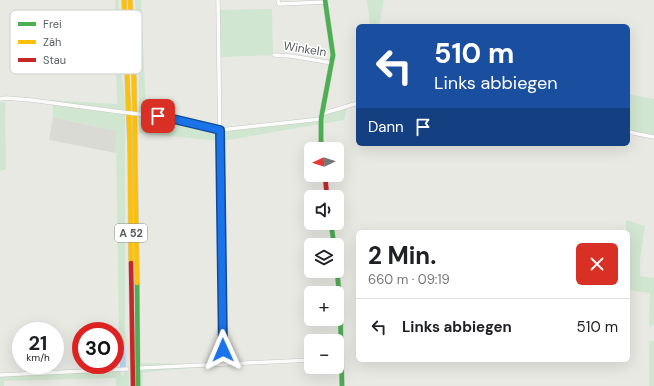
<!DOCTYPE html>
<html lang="de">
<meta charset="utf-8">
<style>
body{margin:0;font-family:"DM Sans",sans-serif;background:#f2f2f2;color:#202124;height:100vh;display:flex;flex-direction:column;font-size:15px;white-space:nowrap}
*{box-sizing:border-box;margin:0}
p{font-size:13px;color:#757577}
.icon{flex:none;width:22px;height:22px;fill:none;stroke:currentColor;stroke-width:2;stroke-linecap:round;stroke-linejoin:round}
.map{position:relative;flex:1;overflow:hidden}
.panel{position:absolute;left:356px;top:230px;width:274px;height:132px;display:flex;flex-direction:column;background:#fff;border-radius:6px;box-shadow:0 4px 16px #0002}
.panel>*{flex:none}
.guide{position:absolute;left:356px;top:24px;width:274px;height:122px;border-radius:6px;box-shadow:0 4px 16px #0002;background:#1a4fa0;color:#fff;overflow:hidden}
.needle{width:26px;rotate:266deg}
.fabs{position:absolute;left:304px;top:142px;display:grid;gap:8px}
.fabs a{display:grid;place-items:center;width:40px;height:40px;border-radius:6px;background:#fff;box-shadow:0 4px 16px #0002;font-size:20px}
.speed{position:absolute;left:12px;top:322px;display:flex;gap:8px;font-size:20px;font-weight:700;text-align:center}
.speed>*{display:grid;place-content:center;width:52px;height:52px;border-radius:50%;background:#fff;box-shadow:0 4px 16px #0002;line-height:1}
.speed small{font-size:10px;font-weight:400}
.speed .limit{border:6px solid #d22;background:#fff;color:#111}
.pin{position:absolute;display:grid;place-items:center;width:34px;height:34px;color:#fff;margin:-17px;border-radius:8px;box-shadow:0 2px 6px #0006}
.me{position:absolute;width:44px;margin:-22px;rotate:359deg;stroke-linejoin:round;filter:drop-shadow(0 0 3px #0008)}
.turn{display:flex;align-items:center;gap:14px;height:84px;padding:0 12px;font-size:18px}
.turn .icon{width:52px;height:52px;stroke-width:2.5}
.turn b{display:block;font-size:28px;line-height:34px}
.then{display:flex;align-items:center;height:38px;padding:0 12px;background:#0003;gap:8px;font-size:15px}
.round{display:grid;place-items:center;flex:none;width:42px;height:42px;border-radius:6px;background:#f2f2f2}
.head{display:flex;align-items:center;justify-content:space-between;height:68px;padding:0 12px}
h1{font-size:24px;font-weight:700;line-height:30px}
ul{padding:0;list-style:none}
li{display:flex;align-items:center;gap:12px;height:56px;padding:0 12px;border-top:1px solid #e0e0e0}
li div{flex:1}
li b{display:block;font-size:15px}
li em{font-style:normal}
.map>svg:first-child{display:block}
.industrial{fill:#dadad5}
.green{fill:#d1e6d0}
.water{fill:#b6d8f6}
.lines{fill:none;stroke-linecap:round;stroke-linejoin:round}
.street-casing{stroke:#c6c7c6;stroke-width:4.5}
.fast-casing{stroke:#c7c7c7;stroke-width:5.5}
.slow-casing{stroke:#c7c7c7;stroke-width:5.5}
.jam-casing{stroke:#c7c7c7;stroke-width:5.5}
.street{stroke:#fcfcfb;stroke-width:3.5}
.fast{stroke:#4caf50;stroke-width:4.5}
.slow{stroke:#ffc107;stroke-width:4.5}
.jam{stroke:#c62828;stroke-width:4.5}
.street-bridge-casing{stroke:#c6c7c6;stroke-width:4.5;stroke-linecap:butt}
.street-bridge{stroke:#fcfcfb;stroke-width:3.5}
.route-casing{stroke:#114b97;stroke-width:10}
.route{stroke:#1a73e8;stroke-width:7}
.labels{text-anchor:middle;stroke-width:3;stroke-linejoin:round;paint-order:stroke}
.shield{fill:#fff;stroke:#8b8e91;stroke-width:1}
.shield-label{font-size:11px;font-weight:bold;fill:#595d62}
.street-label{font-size:12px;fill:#595d62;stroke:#fff}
.key{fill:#fff;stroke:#cdced0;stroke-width:1}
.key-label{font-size:11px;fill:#595d62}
</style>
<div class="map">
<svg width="654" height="386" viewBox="0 0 654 386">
<rect width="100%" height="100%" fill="#e9e9e4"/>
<path class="industrial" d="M53 117 116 131V153L49 140Z"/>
<g class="green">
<path d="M115 0H119V35L122 77 126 110 32 99 117 104Z"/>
<path d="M135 0H141L146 108 188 117 222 130 317 117 347 108 344 120 228 140H208L139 133V116L146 113 139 112 138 54Z"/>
<path d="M367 0H384L379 26H370Z"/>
<path d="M272 9 273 55 222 57 220 59 218 10Z"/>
<path d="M628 94 654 99V138L628 131Z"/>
<path d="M0 102H4L5 103 6 168 5 170 0 171Z"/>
<path d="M53 104 125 114V347L119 348 116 131 53 117Z"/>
<path d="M626 220 645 226 640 259V276L654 278V325L649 326 650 293 628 290V232H626Z"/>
<rect x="649" y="341" width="5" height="45"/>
<path d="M143 363 202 364 221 366 158 371 143 373V386H141L140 366Z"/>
<path d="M119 371 122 376H123L125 372 129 371V386H116V378L4 381V386H0V375Z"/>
</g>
<path class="water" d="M125 347 126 367H120L119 348Z"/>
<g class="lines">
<g class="street-casing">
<g id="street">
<path d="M218 0 223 364"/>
<path d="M278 0 279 4 325 2"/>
<path d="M274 55 291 56 332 63"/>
<path d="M0 99 6 98 31 100 121 112"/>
<path d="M321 114 358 103"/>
<path d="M147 115 169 117 220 130 321 119"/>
<path d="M628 132 654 137"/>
<path d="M141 368 311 360"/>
<path d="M0 375 127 369"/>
</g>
</g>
<g class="fast-casing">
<g id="fast">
<path d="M321 149V119L333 55 325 0"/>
<path d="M331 223 334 245"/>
<path d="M337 271 340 301 342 386"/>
<path d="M137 283 138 386"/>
</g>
</g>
<g class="slow-casing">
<g id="slow">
<path d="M124 0 130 148 131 263"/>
<path d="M130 0 134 79 137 283"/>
</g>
</g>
<g class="jam-casing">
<g id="jam">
<path d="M325 175 327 197"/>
<path d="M131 263 133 386"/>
</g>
</g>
<use href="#street" class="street"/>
<use href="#fast" class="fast"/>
<use href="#slow" class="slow"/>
<use href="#jam" class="jam"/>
<g class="street-bridge-casing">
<path id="street-bridge" d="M121 112 147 115"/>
</g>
<use href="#street-bridge" class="street-bridge"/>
</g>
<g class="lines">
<g class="route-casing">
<path id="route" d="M158 116 169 118 220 130 223 350"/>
</g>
<use href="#route" class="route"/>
</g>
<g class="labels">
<rect class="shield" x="115" y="224" width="32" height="18" rx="3"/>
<g class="shield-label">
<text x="131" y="237">A 52</text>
</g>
<g class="street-label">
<text transform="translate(305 49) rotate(9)" y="4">Winkeln</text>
</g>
</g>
<rect x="10" y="10" width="132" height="64" rx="6" class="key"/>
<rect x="18" y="22" width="18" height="4" fill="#4caf50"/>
<rect x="18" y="40" width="18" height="4" fill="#ffc107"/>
<rect x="18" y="58" width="18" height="4" fill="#c62828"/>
<g class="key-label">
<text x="43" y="28">Frei</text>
<text x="43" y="46">Zäh</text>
<text x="43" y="64">Stau</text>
</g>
</svg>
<div class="fabs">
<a><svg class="needle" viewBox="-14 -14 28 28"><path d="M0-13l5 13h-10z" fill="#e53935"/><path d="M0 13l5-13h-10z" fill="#757577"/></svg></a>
<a><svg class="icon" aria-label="sound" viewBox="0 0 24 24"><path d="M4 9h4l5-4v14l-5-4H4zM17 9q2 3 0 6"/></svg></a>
<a><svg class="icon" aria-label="layers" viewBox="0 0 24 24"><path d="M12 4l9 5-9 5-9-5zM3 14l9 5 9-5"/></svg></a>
<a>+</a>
<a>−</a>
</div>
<div class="speed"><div>21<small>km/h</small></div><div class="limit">30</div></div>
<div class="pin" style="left:158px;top:116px;background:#d93025"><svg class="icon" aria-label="arrive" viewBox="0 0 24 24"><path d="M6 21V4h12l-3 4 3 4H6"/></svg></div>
<svg class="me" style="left:223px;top:350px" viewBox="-20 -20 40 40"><path d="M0-17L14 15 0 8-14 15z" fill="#1a73e8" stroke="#fff" stroke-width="4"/></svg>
<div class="guide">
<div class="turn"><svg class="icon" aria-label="left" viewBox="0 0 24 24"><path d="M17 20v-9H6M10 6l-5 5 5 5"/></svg><div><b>510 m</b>Links abbiegen</div></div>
<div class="then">Dann<svg class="icon" aria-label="arrive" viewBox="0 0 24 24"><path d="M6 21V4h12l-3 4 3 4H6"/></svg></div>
</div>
<section class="panel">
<div class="head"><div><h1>2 Min.</h1><p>660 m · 09:19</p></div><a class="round" style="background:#d93025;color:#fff"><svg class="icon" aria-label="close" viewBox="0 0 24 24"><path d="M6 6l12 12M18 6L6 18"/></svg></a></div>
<ul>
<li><svg class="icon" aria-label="left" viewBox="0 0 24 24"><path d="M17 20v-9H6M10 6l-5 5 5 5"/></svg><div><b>Links abbiegen</b></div><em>510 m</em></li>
</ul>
</section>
</div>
